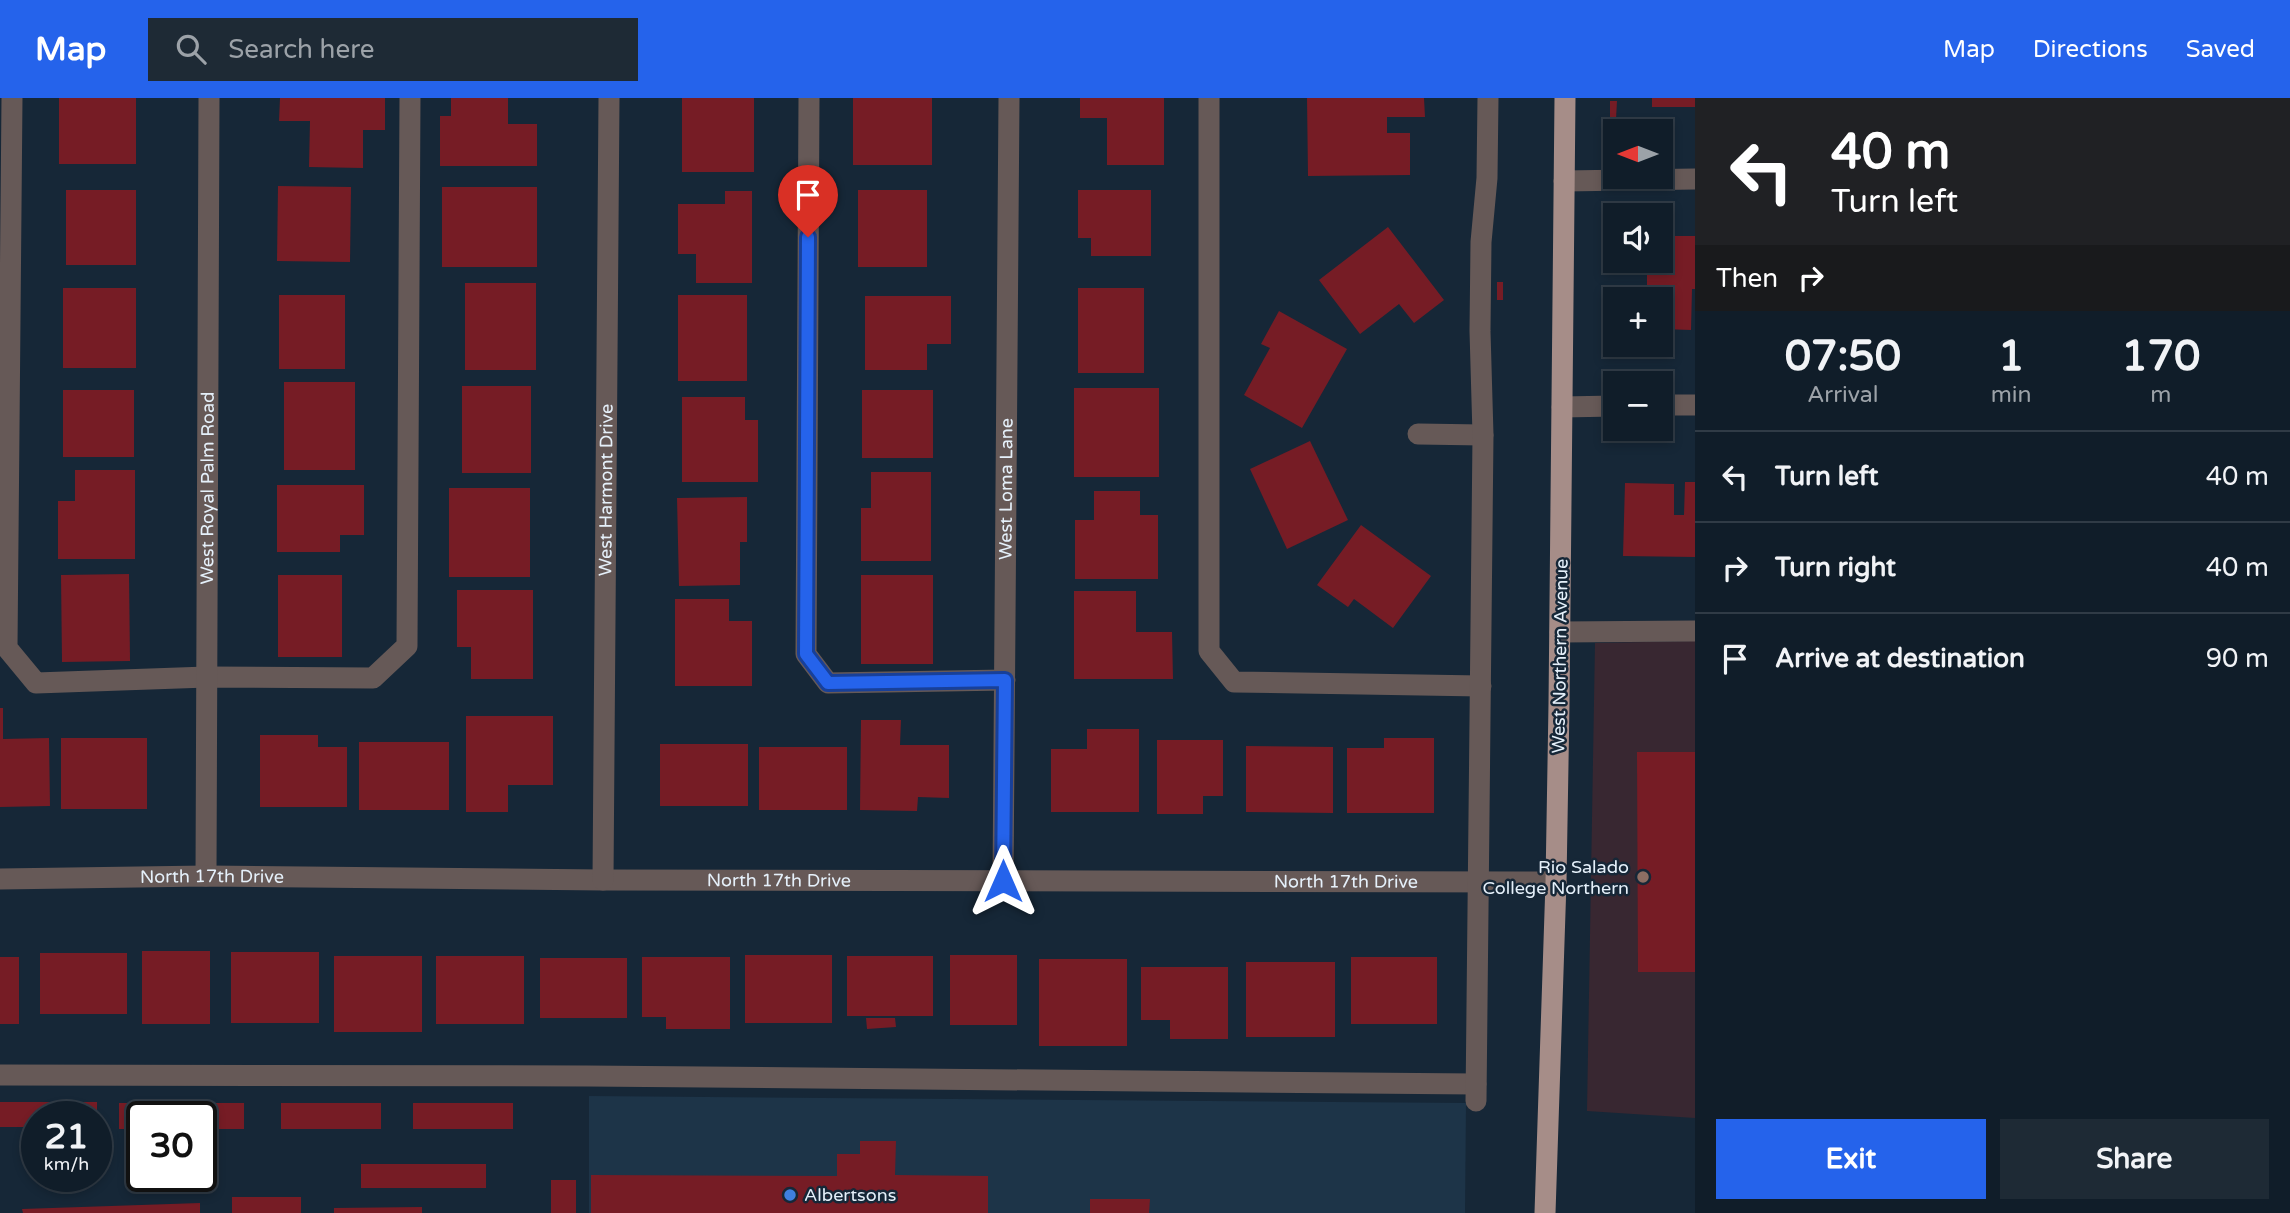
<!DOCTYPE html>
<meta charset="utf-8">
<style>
body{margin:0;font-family:"Varela Round",sans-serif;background:#1e2a35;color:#f1f3f6;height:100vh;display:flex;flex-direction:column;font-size:26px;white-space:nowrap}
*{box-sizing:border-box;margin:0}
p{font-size:23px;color:#9ca2a8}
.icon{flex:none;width:38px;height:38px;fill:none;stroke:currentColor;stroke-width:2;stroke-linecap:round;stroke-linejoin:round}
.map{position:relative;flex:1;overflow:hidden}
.details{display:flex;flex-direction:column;background:#101d29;width:595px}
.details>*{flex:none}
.guide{background:#202124;color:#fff;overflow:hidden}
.needle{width:46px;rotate:270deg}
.fabs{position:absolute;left:1603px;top:21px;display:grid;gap:14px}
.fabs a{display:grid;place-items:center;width:70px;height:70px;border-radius:0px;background:#101d29;box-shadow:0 4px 10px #0003,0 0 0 2px #303b46;font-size:35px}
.speed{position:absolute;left:21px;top:1003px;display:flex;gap:14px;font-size:35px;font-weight:700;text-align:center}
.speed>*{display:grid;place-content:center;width:91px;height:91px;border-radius:50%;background:#101d29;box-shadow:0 4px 10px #0003,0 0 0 2px #303b46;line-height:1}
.speed small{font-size:18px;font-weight:400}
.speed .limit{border:4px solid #111;border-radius:10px;background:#fff;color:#111}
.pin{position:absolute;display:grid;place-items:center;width:60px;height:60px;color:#fff;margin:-72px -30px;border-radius:50% 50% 50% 0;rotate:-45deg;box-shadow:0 0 7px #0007}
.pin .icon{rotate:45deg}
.me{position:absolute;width:77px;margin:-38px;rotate:0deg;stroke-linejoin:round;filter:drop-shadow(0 0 5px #0008)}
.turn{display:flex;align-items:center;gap:24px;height:147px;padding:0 21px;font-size:32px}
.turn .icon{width:91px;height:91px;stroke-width:2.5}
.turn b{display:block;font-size:49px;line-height:60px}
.then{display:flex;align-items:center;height:66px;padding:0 21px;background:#0003;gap:14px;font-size:26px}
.eta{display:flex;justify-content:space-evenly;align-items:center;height:119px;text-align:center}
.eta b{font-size:42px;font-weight:700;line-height:49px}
.cta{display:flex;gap:14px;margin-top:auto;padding:14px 21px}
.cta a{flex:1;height:80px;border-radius:0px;background:#2563eb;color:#fff;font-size:28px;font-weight:700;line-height:80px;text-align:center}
.cta a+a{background:#1e2a35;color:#f1f3f6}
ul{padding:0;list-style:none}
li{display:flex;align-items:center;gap:21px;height:91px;padding:0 21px;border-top:2px solid #303b46}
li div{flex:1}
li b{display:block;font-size:26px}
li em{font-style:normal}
header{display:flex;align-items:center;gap:42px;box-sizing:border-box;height:98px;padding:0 35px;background:#2563eb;color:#fff}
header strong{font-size:33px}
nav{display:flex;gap:38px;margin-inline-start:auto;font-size:24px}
.search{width:490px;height:63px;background:#1e2a35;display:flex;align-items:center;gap:18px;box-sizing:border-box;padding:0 24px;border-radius:0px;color:#9ca2a8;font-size:26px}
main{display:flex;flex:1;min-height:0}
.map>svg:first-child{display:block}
.built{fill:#1d3448}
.education{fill:#382731}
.building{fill:#761c25}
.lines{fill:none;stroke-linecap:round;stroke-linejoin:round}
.minor{stroke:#665957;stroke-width:21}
.major{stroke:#a68d88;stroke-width:21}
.route-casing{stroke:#184099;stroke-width:18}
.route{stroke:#2563eb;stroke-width:12}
.education-dot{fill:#8d6e63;stroke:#162737;stroke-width:2.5}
.shop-dot{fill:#3f7fe0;stroke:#162737;stroke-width:2.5}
.labels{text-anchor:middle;stroke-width:5;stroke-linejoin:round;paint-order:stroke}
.street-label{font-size:18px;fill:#e5f0fa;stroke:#162737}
.poi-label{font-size:18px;fill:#e5f0fa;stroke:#162737;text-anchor:end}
</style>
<header>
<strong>Map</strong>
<div class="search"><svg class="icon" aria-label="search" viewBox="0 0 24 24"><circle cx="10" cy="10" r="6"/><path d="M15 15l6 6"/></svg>Search here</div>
<nav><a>Map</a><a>Directions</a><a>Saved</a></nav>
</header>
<main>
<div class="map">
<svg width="1695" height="1115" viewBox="0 0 1695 1115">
<rect width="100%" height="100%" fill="#162737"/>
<path class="built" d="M589 998 1466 1005 1465 1115H589Z"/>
<path class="education" d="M1695 543V1020L1587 1013 1595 545Z"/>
<g class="building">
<rect x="59" y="0" width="77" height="66"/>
<path d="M280 0H385V32H363V70L309 69 310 23H279Z"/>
<path d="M451 0H508V26H537V68H440V18H451Z"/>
<rect x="682" y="0" width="72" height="74"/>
<rect x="853" y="0" width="79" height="67"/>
<path d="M1080 0H1164V67H1107V20H1080Z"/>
<path d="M1307 0H1424L1425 19H1387V35H1410V77L1308 78Z"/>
<rect x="1652" y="0" width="43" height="9"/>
<path d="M1610 3H1617L1616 21H1610Z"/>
<path d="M278 88 351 89 350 164 277 163Z"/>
<rect x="442" y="89" width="95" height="80"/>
<rect x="66" y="92" width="70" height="75"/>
<rect x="858" y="92" width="69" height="77"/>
<path d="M1078 92H1151V158H1091V140H1078Z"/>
<path d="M725 93H752V185H696V156H678V106H725Z"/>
<path d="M1388 129 1444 202 1414 225 1399 206 1360 236 1319 182Z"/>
<path d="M1661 138H1695V191H1692L1691 232 1661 231V201H1647V163H1661Z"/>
<rect x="1497" y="184" width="6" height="18"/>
<rect x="465" y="185" width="71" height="87"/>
<rect x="63" y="190" width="73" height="80"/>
<rect x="1078" y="190" width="66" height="85"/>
<rect x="279" y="197" width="66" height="74"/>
<rect x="678" y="197" width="69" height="86"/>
<path d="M865 198H951V246H927V272H865Z"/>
<path d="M1279 213 1347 251 1302 330 1244 297 1270 250 1261 246Z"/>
<rect x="284" y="284" width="71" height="88"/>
<rect x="462" y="288" width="69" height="87"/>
<rect x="1074" y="290" width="85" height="89"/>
<rect x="63" y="292" width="71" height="67"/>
<rect x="862" y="292" width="71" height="68"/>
<path d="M682 299H745V322H758V384H682Z"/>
<path d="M1310 343 1348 422 1287 451 1250 371Z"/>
<path d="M75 372H135V461H58V403H75Z"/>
<path d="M871 374H931V463H861V410H871Z"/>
<path d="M1685 384H1695V459L1623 458 1625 385 1674 386V417H1684Z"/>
<path d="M277 387H364V437H340V454H277Z"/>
<rect x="449" y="390" width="81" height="89"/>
<path d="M1094 393H1140V417H1158V481H1075V422H1094Z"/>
<path d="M747 399V444H740V487L679 488 677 400Z"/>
<path d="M1361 427 1431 478 1393 530 1354 501 1348 509 1317 487Z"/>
<path d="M129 476 130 563 62 564 61 477Z"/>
<rect x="278" y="477" width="64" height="82"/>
<rect x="861" y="477" width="72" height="89"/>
<path d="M457 492H533V581H471V549H457Z"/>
<path d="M1074 493H1136V534H1172L1173 581H1074Z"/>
<path d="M675 501H729V523H752V588H675Z"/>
<path d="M0 610H3V641L49 640 50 708 0 709Z"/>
<path d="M466 618H553V687H508V714H466Z"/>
<path d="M861 622H901L900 647H949V700L918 699 917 713 860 712Z"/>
<path d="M1087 631H1139V714H1051V651H1087Z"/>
<path d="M260 637H318V649H347V709H260Z"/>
<rect x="61" y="640" width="86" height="71"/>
<path d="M1384 640H1434V715H1347V650H1384Z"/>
<path d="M1157 642H1223V698H1203V716H1157Z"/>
<rect x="359" y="644" width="90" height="68"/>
<rect x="660" y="646" width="88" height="62"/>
<path d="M1246 648 1333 649V715L1246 714Z"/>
<rect x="759" y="649" width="88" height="63"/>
<path d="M1637 654H1695V874H1638Z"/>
<rect x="142" y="853" width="68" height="73"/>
<rect x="231" y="854" width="88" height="71"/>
<rect x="40" y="855" width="87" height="61"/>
<rect x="745" y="857" width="87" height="68"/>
<rect x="950" y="857" width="67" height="70"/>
<rect x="334" y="858" width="88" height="76"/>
<rect x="436" y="858" width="88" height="68"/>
<rect x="847" y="858" width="86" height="60"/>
<rect x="0" y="859" width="19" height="67"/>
<path d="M642 859H730V931H666V919H642Z"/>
<rect x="1351" y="859" width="86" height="67"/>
<rect x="540" y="860" width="87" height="60"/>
<rect x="1039" y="861" width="88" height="87"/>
<rect x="1246" y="864" width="89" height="75"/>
<path d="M1141 869H1228V941H1170V922H1141Z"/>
<path d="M866 920H895L896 929 867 931Z"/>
<path d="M0 1004H97V1018H37V1029H0Z"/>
<path d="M119 1005H244V1031H201V1018H142V1031H119Z"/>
<rect x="281" y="1005" width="100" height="26"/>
<rect x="413" y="1005" width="100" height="26"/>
<path d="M860 1043H896L895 1077 988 1078V1115H591V1077L837 1078V1056H860Z"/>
<rect x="361" y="1066" width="125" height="24"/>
<rect x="551" y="1082" width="25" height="33"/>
<rect x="232" y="1099" width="69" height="16"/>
<path d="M1090 1101H1150L1149 1115H1090Z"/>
<path d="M200 1105V1115H23L22 1111Z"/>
<path d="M422 1109V1115H334V1110Z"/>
</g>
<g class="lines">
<g class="minor">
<path d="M12 0 7 550 36 585 207 579 373 580 407 548 410 0"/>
<path d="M809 0 806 556 828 585 1005 582"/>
<path d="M1209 0V553L1234 584 1481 588"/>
<path d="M1564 83 1695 81"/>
<path d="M1661 307H1695"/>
<path d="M1562 309 1615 308"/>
<path d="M1418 336 1483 337"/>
<path d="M1560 534 1695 533"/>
<path id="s1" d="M206 778 209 0"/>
<path id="s2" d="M0 781 206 778 603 782 1556 784"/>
<path id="s3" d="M603 782 609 0"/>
<path id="s4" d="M1003 783 1009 0"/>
<path d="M0 977 587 978 1476 986"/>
<path d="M1476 1003 1483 337 1480 233 1481 144 1487 80 1488 0"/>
</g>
<path class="major" d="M1545 1115 1556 784 1559 606 1565 0"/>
</g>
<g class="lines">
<g class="route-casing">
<path id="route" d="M808 139 806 556 828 585 1005 582 1003 783"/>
</g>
<use href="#route" class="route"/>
</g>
<circle class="education-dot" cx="1643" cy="779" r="7"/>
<circle class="shop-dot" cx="790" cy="1097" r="7"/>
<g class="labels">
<g class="street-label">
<text dy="6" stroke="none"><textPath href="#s1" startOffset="388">West Royal Palm Road</textPath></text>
<text dy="6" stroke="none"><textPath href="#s3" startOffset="390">West Harmont Drive</textPath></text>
<text dy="6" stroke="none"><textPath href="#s4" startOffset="392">West Loma Lane</textPath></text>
<text transform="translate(1560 558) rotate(-89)" y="6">West Northern Avenue</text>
<text dy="6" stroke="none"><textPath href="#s2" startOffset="212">North 17th Drive</textPath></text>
<text dy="6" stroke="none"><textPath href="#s2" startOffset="779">North 17th Drive</textPath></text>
<text dy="6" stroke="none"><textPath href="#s2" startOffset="1346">North 17th Drive</textPath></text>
</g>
<g class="poi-label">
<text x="1629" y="775">Rio Salado<tspan x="1629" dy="21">College Northern</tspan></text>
<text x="804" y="1103" text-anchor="start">Albertsons</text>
</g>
</g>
</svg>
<div class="fabs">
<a><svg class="needle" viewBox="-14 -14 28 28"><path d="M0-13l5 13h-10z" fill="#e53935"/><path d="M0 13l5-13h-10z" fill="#9ca2a8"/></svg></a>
<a><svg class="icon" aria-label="sound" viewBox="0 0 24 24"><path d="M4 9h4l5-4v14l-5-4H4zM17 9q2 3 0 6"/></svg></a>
<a>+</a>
<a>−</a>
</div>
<div class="speed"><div>21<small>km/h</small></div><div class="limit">30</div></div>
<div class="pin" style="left:808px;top:139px;background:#d93025"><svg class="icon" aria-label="arrive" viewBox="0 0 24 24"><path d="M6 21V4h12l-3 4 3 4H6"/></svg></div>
<svg class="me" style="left:1003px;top:783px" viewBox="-20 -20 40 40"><path d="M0-17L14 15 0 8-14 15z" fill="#2563eb" stroke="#fff" stroke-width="4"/></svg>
</div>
<section class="details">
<div class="guide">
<div class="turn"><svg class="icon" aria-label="left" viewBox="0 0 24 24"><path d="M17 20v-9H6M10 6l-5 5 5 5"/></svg><div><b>40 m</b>Turn left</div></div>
<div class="then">Then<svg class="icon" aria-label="right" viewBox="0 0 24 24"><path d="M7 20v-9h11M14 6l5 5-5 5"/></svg></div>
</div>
<div class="eta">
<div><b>07:50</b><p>Arrival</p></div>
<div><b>1</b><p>min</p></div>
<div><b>170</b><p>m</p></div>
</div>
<ul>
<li><svg class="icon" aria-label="left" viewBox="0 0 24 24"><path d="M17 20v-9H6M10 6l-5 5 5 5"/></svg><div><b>Turn left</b></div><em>40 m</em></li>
<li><svg class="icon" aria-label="right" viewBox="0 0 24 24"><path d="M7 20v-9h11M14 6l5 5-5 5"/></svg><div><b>Turn right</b></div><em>40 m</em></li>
<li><svg class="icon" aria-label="arrive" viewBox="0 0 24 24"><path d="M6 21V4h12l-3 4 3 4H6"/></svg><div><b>Arrive at destination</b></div><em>90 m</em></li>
</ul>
<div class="cta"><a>Exit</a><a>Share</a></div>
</section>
</main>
